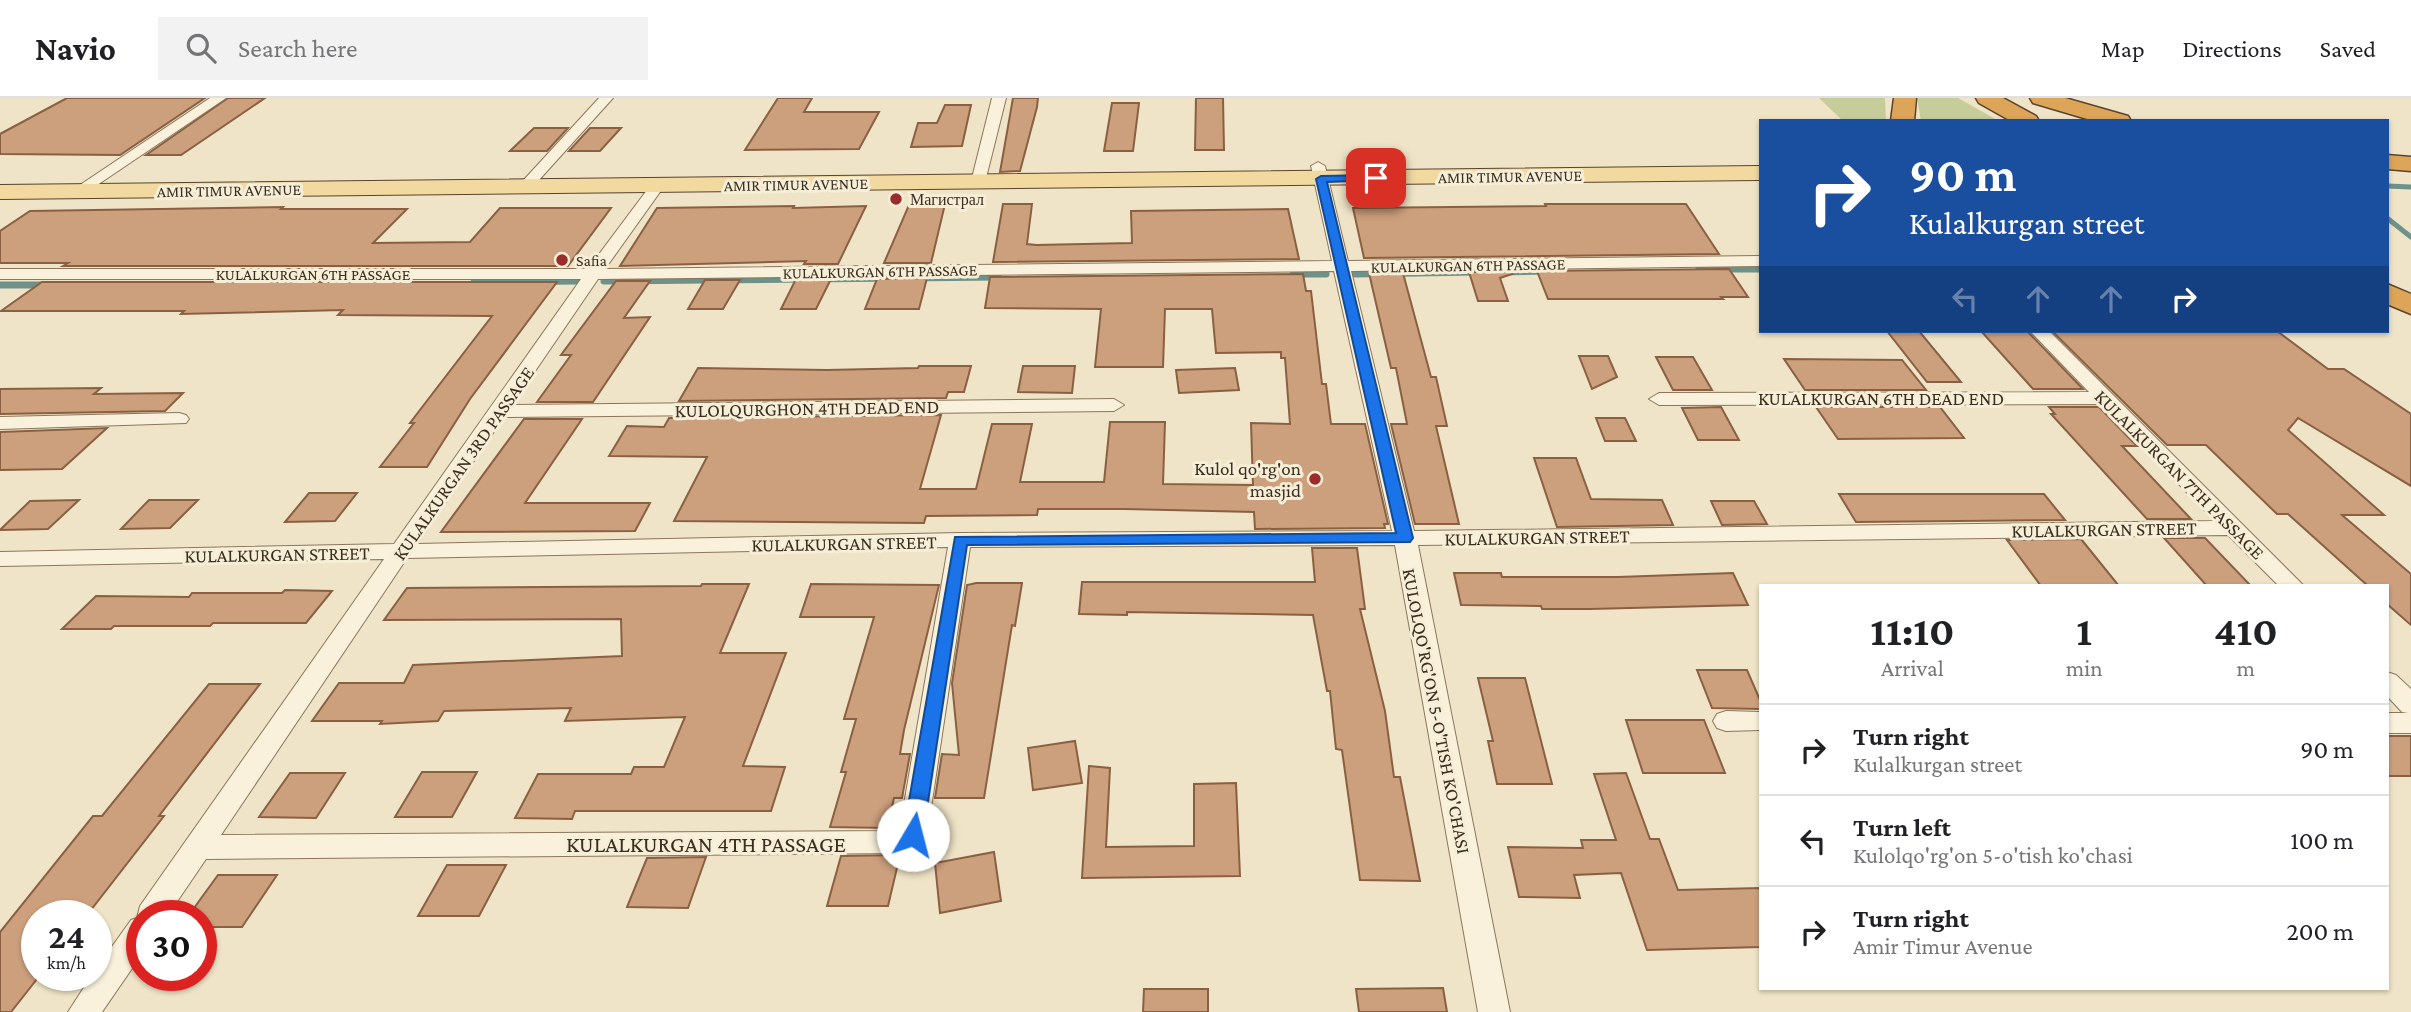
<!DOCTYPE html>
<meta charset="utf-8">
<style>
body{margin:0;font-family:"Crimson Pro",serif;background:#f2f2f2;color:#202124;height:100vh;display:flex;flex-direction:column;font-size:26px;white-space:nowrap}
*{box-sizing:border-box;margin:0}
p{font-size:23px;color:#757577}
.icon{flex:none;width:38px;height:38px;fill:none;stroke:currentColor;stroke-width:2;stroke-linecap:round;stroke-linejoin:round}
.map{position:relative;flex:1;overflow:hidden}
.panel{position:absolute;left:1759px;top:486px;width:630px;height:406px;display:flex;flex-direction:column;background:#fff;border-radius:0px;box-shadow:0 2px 5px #0004}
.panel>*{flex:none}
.top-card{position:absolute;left:1759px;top:21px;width:630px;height:214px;border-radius:0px;box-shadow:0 2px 5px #0004;background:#1a4fa0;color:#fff;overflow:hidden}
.speed{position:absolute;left:21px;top:802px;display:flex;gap:14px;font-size:35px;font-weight:700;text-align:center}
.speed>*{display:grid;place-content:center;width:91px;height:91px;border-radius:50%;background:#fff;box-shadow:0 2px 5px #0004;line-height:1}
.speed small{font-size:18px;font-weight:400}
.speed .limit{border:10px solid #d22;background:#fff;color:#111}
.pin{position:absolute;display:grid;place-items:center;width:60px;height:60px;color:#fff;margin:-30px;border-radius:14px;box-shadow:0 4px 10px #0006}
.me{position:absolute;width:77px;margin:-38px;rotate:8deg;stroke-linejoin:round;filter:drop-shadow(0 0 5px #0008)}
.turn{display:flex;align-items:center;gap:24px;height:147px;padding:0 35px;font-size:32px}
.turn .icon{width:91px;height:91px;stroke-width:2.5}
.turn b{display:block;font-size:49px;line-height:60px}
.lanes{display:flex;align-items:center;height:66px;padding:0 35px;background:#0003;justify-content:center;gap:35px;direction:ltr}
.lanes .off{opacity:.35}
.eta{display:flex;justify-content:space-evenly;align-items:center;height:119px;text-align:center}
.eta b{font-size:42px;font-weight:700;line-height:49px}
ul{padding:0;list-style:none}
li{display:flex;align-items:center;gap:21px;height:91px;padding:0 35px;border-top:2px solid #e0e0e0}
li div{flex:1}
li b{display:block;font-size:26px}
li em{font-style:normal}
header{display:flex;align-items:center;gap:42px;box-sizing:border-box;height:98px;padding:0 35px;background:#fff;border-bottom:2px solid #e0e0e0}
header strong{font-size:33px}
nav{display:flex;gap:38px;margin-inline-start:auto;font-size:24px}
.search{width:490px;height:63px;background:#f2f2f2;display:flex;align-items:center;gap:18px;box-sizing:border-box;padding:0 24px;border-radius:0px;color:#757577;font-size:26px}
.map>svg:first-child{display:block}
.green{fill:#c7cd9a}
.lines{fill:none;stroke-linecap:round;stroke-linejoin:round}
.stream-far1{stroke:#6e9289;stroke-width:5}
.stream{stroke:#6e9289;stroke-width:7}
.building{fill:#cda07d;stroke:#8a6042;stroke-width:2}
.street-casing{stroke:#8b765c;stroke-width:2}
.primary-casing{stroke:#594430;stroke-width:2}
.highway-casing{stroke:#594430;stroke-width:3}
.street{fill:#f9f1db;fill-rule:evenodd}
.primary{fill:#f1d9a0;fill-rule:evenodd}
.highway{fill:#dda558;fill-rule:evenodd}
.route{fill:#1a73e8;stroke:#114b97;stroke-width:2}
.poi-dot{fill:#9a2d2b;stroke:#f6eed7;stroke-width:2.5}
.labels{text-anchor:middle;stroke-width:6;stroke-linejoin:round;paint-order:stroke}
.far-street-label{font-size:16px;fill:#3b2e20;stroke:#f6eed7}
.far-poi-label{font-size:16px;fill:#3b2e20;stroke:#f6eed7;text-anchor:start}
.street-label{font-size:19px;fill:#3b2e20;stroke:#f6eed7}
.poi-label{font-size:19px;fill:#3b2e20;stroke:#f6eed7;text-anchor:end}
.near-street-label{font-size:23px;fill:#3b2e20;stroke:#f6eed7}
</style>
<header>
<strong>Navio</strong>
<div class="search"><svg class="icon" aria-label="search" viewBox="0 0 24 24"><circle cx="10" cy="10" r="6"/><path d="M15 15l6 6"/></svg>Search here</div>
<nav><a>Map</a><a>Directions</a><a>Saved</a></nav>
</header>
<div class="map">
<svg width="2411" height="914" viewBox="0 0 2411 914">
<rect width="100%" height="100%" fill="#efe4c7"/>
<g class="green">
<path d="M1819 0H1885L1886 23H1843Z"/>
<path d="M1917 0H1958L1999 23H1921Z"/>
</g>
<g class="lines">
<g class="stream-far1">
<path d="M2387 88 2411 89"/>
<path d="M2387 120 2411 139"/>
</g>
<g class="stream">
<path d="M1699 171H1760"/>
<path d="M1496 174 1549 173"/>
<path d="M1293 176H1326"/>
<path d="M1355 176 1479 174"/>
<path d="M604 183 999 179"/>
<path d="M474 184 577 183"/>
<path d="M0 187H47"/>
</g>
</g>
<g class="building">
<path d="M67 0H205L120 57 0 56V36Z"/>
<path d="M228 0H265L181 57H146Z"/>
<path d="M778 0H812L804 14H879L859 51 745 52Z"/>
<path d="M1013 0H1038L1037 9 1020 73 1000 74Z"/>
<path d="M1196 0H1223L1224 52H1195Z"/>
<path d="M1112 5H1139L1133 53H1104Z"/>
<path d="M945 7H971L962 48 911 49 918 25H937Z"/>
<path d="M534 30H568L547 53H510Z"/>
<path d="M590 30H621L600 53H569Z"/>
<path d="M945 106 931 165H884L909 107Z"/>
<path d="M1003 106H1032L1027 146 1036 147 1132 145 1131 113 1288 111 1299 161 993 164Z"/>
<path d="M1545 106H1686L1719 156 1364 160 1353 110 1546 108Z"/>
<path d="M794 108 793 110 866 108 838 166H804L806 163 620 168 657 110Z"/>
<path d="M283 109 281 111H407L373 145 470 144 500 110H611L568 168H63L68 165H0V133L30 113Z"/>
<path d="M1729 171 1748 199H1721L1723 201H1548L1537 173Z"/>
<path d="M1469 174H1518L1500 180 1508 203H1478Z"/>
<path d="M1369 175H1403L1431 279H1436L1447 328H1436L1459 426H1415L1391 326H1407L1396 270H1391Z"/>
<path d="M1303 176 1306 193H1311L1322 286H1326L1331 326H1365L1388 426H1384L1385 430 1255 431 1254 414 1125 411H1038L1037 417 926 418 924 425 674 423 707 359 609 358 627 328 664 329 669 320 941 317 920 391H976L992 326H1032L1020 384H1104L1110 324H1165L1163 386 1253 387 1251 325 1290 326 1285 260H1281V254L1216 255 1212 211H1165L1163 269H1095L1101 211 985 210 990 179Z"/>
<path d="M927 180 919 211H865L877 181Z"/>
<path d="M796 181H831L816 211H781Z"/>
<path d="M705 182H740L723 211H688Z"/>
<path d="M616 183H650L624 220 650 219 593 304H537L571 257H561Z"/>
<path d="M42 184H557L470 301 427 369H380L414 325H410L492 218 338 217 343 212 181 216 184 213H1Z"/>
<path d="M1887 233H1919L1961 284H1927Z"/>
<path d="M1981 233H2027L2083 291H2033Z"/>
<path d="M2052 233H2277L2328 271H2344L2411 316V388L2298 320 2288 332 2384 417H2342L2411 476V527L2387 506V488H2368L2288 416H2277L2206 347H2167Z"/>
<path d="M1579 258H1608L1617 279 1592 291Z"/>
<path d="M1656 259H1693L1712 292H1673Z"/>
<path d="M1784 261 1902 262 1926 292H1805Z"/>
<path d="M919 268H971L964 294H948L946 300 679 303 698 270 827 272 918 270Z"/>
<path d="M1023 268H1075L1072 295 1018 294Z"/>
<path d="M1235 270 1239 292 1179 295 1176 272Z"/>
<path d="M101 290 94 296 183 295 165 313 0 316V291Z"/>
<path d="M1721 309 1739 342H1698L1682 310Z"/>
<path d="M1816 309H1940L1964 340 1838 341Z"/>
<path d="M2049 309H2099L2137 348H2122L2191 421H2147L2051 316H2055Z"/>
<path d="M1596 320H1625L1636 343H1605Z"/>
<path d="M524 321H582L525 405H650L635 433 441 434Z"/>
<path d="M107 330 62 371 0 372V334Z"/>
<path d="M1534 360H1576L1591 401 1662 402 1673 427 1557 429Z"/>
<path d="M309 395H357L335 423 285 424Z"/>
<path d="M1839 396H2044L2065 422 1856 424Z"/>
<path d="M79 402 48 431 0 432 30 403Z"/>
<path d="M149 402H198L170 430 121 431Z"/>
<path d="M1711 403H1754L1767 426 1722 427Z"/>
<path d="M2164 440H2205L2251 488H2207Z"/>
<path d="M2081 441 2119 488H2041L2007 442Z"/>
<path d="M1312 450H1357L1365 511H1360L1385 613 1394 679H1400L1420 783 1360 782 1342 652 1336 651 1330 593H1327L1313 517 1127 514V517L1079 516 1082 484H1315Z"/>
<path d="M1454 475H1501L1502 479H1618L1733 475 1748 507 1590 511H1542L1541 508 1461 507Z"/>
<path d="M976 485H1022L1015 528 1012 527 984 700H935L942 656 959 657 952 585 967 487Z"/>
<path d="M702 486H749L720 555H786L743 668 785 669 771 713H575L572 721 515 720 538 676H631L634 669H664L685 619 565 623 571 610 444 613 438 623 380 626 382 623H312L339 585H404L413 567 622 558 621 521 384 522 407 490 701 488Z"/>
<path d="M811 486 939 487 904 632 900 656H910L902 700H894L887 730 830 729 846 674H841L856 621H844L874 519H800Z"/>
<path d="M285 492 332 493 306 525H213L210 528H114L111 531H62L96 498 189 499 192 495H282Z"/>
<path d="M1697 572H1747L1760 602V611L1712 610Z"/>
<path d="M1478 580H1525L1552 686H1497L1488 643H1493Z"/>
<path d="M209 586H260L159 718H164L87 817H37V881L11 914H0V834L93 718H102Z"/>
<path d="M1626 622H1704L1725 675H1643Z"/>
<rect x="2387" y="638" width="24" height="40"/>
<path d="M1075 643 1082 685 1033 692 1028 650Z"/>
<path d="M1089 668 1110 670 1106 749 1194 748V686L1236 685 1240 778 1082 780Z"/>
<path d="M422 674H477L452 719H395Z"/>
<path d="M290 675H345L316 720 259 719Z"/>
<path d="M1626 675 1650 741H1659L1678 792 1760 790V849L1647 852 1621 775 1574 777 1580 800 1519 799 1508 749 1583 750 1581 742H1616L1594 676Z"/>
<path d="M994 754 1001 803 940 815 935 765Z"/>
<path d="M900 757 888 808H827L841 758Z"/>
<path d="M706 759 688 810 627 809 647 760Z"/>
<path d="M447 767H506L479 818H418Z"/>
<path d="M218 777H277L242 829H201V817H189Z"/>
<path d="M1443 890 1447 914H1359L1356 891Z"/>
<path d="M1144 891H1208V914H1143Z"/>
</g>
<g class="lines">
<g class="street-casing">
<g id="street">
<path d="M210 0H226L84 96 79 98 71 93Z"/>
<path d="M599 0H613L530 92H520L517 89 520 86Z"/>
<path d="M992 0H1006L985 84 978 88 971 84Z"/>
<path d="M1318 64 1325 68 1348 163 1760 158V168L1351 173 1414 433 2215 423 2100 306 1659 307 1649 301 1659 295 2089 294 2030 233H2049L2304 488H2279L2228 437 1418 447 1510 914H1478L1395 447 970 449 927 737 923 745 898 755 206 761 168 817H142V856L102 914H68L92 877H96V871L131 822 137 820 140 808 384 461 0 468V454L394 446 581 181H0V171H588L653 84 658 83 665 87 605 171 1332 163 1311 68ZM1334 173 1392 433 960 435 417 446 504 319 1114 313 1124 307 1114 301 512 307 598 181ZM948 449 900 730 895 733 221 737 407 460Z"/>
<path d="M179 315 186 317 189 321 186 325 0 331V319Z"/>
<path d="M2387 574 2396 577 2411 591V635H2387V615H2408L2402 614 2387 598Z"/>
<path d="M1726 613 1760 614V632L1726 633 1717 630 1713 623 1717 616Z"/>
</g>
</g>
<g class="primary-casing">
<path id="primary" d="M1760 68V82L0 101V87Z"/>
</g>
<g class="highway-casing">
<g id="highway">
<path d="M1894 0H1916L1914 23H1891Z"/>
<path d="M1976 0H2003L2036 18 2039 23H2011L1979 5Z"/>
<path d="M2030 0H2065L2128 18 2131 23H2094L2033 5Z"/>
<path d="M2387 57 2411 59V73L2387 71Z"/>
<path d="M2387 186 2411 196V216L2387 206Z"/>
</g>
</g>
<use href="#street" class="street"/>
<use href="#primary" class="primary"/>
<use href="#highway" class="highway"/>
</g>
<path class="route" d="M1376 77 1381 80 1380 82 1327 84 1413 440 1410 444 967 447 923 737 920 742 913 745 906 742 903 737 955 439 1396 435 1316 81 1321 78Z"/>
<g class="poi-dot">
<circle cx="896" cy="101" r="7"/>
<circle cx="562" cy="162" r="7"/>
<circle cx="1315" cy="381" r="7"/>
</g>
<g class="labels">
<g class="far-street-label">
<text transform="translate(1510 78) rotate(-1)" y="6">AMIR TIMUR AVENUE</text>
<text transform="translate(796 86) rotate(-1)" y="6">AMIR TIMUR AVENUE</text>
<text transform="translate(229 92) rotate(-1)" y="6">AMIR TIMUR AVENUE</text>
<text transform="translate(1468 167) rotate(-1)" y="6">KULALKURGAN 6TH PASSAGE</text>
<text transform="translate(880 173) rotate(-1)" y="6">KULALKURGAN 6TH PASSAGE</text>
<text x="313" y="182">KULALKURGAN 6TH PASSAGE</text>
</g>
<g class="far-poi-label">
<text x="910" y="107">Магистрал</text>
<text x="576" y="168">Safia</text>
</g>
<g class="street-label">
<text x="1881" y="307">KULALKURGAN 6TH DEAD END</text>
<text transform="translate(807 310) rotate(-1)" y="7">KULOLQURGHON 4TH DEAD END</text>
<text transform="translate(463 365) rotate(-55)" y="7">KULALKURGAN 3RD PASSAGE</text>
<text transform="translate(2180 376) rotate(45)" y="7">KULALKURGAN 7TH PASSAGE</text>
<text transform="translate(2104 431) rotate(-1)" y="7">KULALKURGAN STREET</text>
<text transform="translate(1537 439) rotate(-1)" y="7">KULALKURGAN STREET</text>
<text transform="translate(844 445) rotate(-1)" y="7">KULALKURGAN STREET</text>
<text transform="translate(277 456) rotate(-1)" y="7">KULALKURGAN STREET</text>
<text transform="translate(1437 613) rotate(79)" y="7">KULOLQO'RG'ON 5-O'TISH KO'CHASI</text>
</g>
<g class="poi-label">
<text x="1301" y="377">Kulol qo'rg'on<tspan x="1301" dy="22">masjid</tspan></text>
</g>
<g class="near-street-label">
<text x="706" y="754">KULALKURGAN 4TH PASSAGE</text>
</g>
</g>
</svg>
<div class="speed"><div>24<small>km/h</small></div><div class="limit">30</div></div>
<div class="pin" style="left:1376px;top:80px;background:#d93025"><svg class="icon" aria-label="arrive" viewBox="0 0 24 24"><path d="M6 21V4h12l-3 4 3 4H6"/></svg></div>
<svg class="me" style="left:913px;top:737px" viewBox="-20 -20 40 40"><circle r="19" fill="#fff"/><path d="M0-13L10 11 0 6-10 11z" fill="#1a73e8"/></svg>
<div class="top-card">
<div class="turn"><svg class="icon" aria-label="right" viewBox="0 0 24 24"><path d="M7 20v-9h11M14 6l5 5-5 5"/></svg><div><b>90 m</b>Kulalkurgan street</div></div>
<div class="lanes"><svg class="icon off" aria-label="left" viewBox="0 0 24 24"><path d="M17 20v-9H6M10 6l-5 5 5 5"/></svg><svg class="icon off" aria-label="ahead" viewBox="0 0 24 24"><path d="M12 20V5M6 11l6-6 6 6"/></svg><svg class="icon off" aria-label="ahead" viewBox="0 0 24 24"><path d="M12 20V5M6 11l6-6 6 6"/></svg><svg class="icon" aria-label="right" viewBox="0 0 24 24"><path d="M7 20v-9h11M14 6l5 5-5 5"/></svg></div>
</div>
<section class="panel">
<div class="eta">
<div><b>11:10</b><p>Arrival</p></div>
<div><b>1</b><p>min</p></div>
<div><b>410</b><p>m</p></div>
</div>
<ul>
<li><svg class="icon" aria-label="right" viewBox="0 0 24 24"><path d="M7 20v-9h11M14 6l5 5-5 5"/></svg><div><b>Turn right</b><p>Kulalkurgan street</p></div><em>90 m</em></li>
<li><svg class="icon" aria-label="left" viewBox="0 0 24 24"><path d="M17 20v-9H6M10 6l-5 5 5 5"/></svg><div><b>Turn left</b><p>Kulolqo'rg'on 5-o'tish ko'chasi</p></div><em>100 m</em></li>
<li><svg class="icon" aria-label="right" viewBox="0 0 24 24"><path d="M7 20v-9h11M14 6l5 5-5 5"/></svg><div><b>Turn right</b><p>Amir Timur Avenue</p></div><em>200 m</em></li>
</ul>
</section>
</div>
